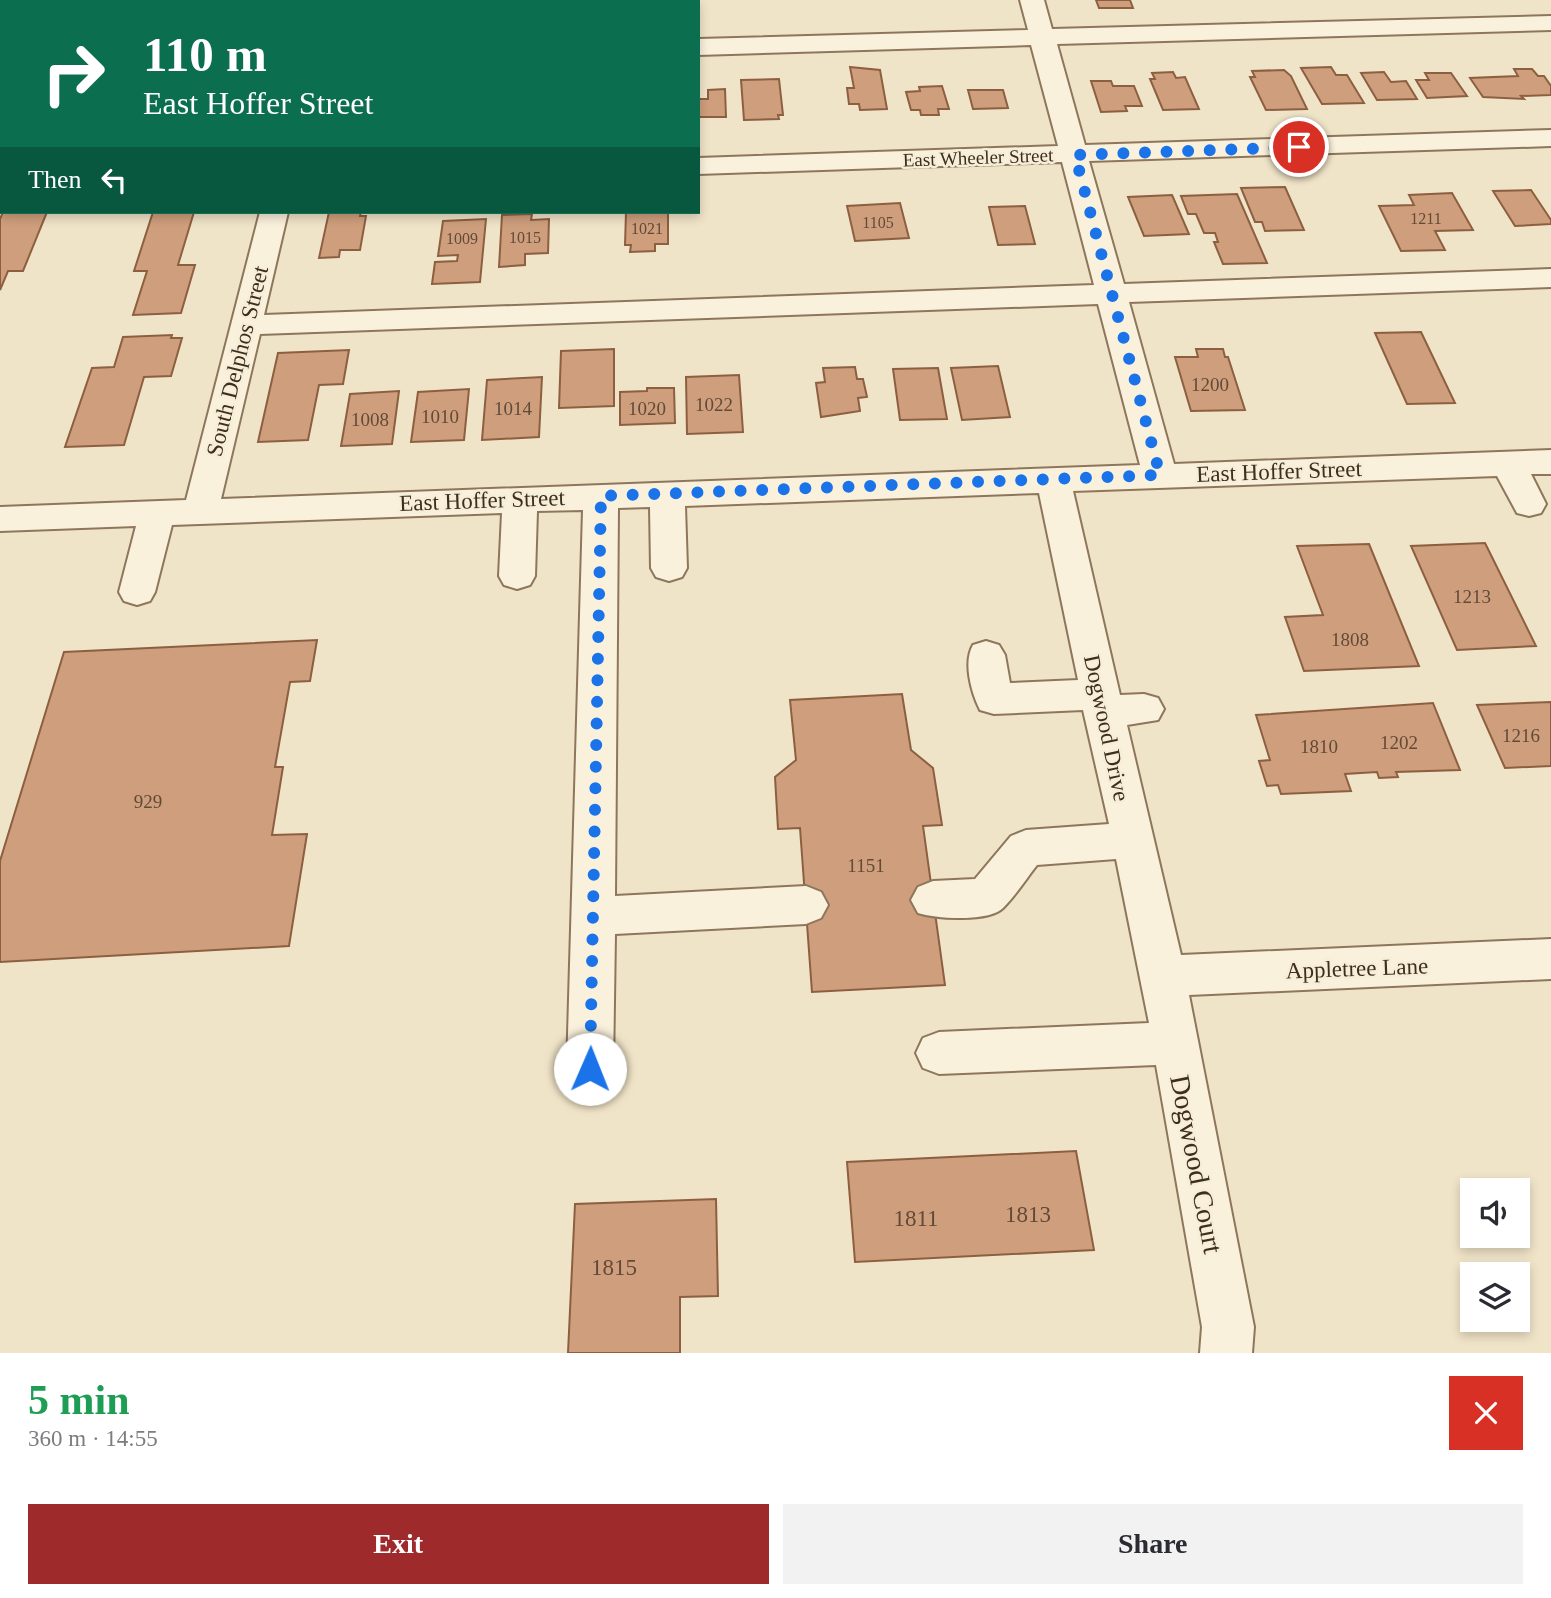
<!DOCTYPE html>
<meta charset="utf-8">
<style>
body{margin:0;font-family:Georgia,serif;background:#f2f2f3;color:#2b2b33;height:100vh;display:flex;flex-direction:column;font-size:26px;white-space:nowrap}
*{box-sizing:border-box;margin:0}
p{font-size:23px;color:#7c7c81}
.icon{flex:none;width:38px;height:38px;fill:none;stroke:currentColor;stroke-width:2;stroke-linecap:round;stroke-linejoin:round}
.map{position:relative;height:1353px;overflow:hidden}
.panel{display:flex;flex-direction:column;background:#fff;flex:1}
.panel>*{flex:none}
.banner{position:absolute;left:0px;top:0px;width:700px;height:214px;box-shadow:0 4px 10px #0003;background:#0b6e4f;color:#fff;overflow:hidden}
.controls{position:absolute;left:1460px;top:1178px;display:grid;gap:14px}
.controls a{display:grid;place-items:center;width:70px;height:70px;border-radius:0px;background:#fff;box-shadow:0 4px 10px #0003;font-size:35px}
.pin{position:absolute;display:grid;place-items:center;width:60px;height:60px;color:#fff;margin:-30px;border:4px solid #fff;border-radius:50%;box-shadow:0 2px 7px #0007}
.me{position:absolute;width:77px;margin:-38px;rotate:1deg;stroke-linejoin:round;filter:drop-shadow(0 0 5px #0008)}
.turn{display:flex;align-items:center;gap:24px;height:147px;padding:0 28px;font-size:32px}
.turn .icon{width:91px;height:91px;stroke-width:2.5}
.turn b{display:block;font-size:49px;line-height:60px}
.then{display:flex;align-items:center;height:66px;padding:0 28px;background:#0003;gap:14px;font-size:26px}
.round{display:grid;place-items:center;flex:none;width:74px;height:74px;border-radius:0px;background:#f2f2f3}
.headline{display:flex;align-items:center;justify-content:space-between;height:119px;padding:0 28px}
h1{font-size:42px;font-weight:600;line-height:52px;color:#1e9e55}
.cta{display:flex;gap:14px;margin-top:auto;padding:14px 28px}
.cta a{flex:1;height:80px;border-radius:0px;background:#9e2a2b;color:#fff;font-size:28px;font-weight:600;line-height:80px;text-align:center}
.cta a+a{background:#f2f2f3;color:#2b2b33}
.map>svg:first-child{display:block}
.building{fill:#cf9f7d;stroke:#8d5f41;stroke-width:2}
.lines{fill:none;stroke-linecap:round;stroke-linejoin:round}
.minor-casing{stroke:#8d765c;stroke-width:4}
.minor{fill:#faf1dc;fill-rule:evenodd}
.route{stroke:#1a73e8;stroke-width:12;stroke-dasharray:0 21.6}
.labels{text-anchor:middle;stroke-width:5;stroke-linejoin:round;paint-order:stroke}
.far-number-label{font-size:16px;fill:#624a37}
.far-street-label{font-size:19px;fill:#3d2e20;stroke:#f7eed8}
.number-label{font-size:19px;fill:#624a37}
.street-label{font-size:23px;fill:#3d2e20;stroke:#f7eed8}
.near-number-label{font-size:23px;fill:#624a37}
.near-street-label{font-size:28px;fill:#3d2e20;stroke:#f7eed8}
</style>
<div class="map">
<svg width="1551" height="1353" viewBox="0 0 1551 1353">
<rect width="100%" height="100%" fill="#f0e4c8"/>
<g class="building">
<path d="M1096 0H1130L1133 8H1099Z"/>
<path d="M850 67 880 70 887 109 860 110 859 104H849L847 88H854Z"/>
<path d="M1331 67 1336 75H1347L1364 103 1322 104 1301 68Z"/>
<path d="M1514 69H1532L1538 76H1544L1551 86V95L1521 96 1524 99 1483 97 1470 78 1518 76Z"/>
<path d="M1284 70 1291 76 1307 109 1266 110 1250 77H1255L1252 71Z"/>
<path d="M1173 72 1176 78 1185 77 1199 109 1163 110 1150 79H1155L1152 73Z"/>
<path d="M1384 72 1391 82 1406 81 1417 99 1377 100 1361 73Z"/>
<path d="M1425 73H1451L1467 96 1427 98 1416 80H1429Z"/>
<path d="M779 79 783 115H778L779 119 744 120 741 80Z"/>
<path d="M1091 81H1111L1113 86H1134L1142 106H1125L1127 111 1101 112Z"/>
<path d="M942 86 949 109H938L939 115H921L920 110H911L906 92 920 91 919 87Z"/>
<path d="M725 89 726 117H698V99H708V90Z"/>
<path d="M968 90H1003L1008 108 973 109Z"/>
<path d="M1285 187 1304 230 1265 231 1262 222H1255L1241 188Z"/>
<path d="M1531 190 1551 220V224L1515 226 1493 191Z"/>
<path d="M1452 193 1473 230 1435 231 1445 250 1401 251 1379 206 1414 205 1409 195Z"/>
<path d="M1237 194 1267 263 1223 264 1214 242H1218L1215 233H1204L1196 214H1188L1181 196Z"/>
<path d="M1172 195 1189 234 1144 236 1128 197Z"/>
<path d="M900 203 909 238 855 241 847 206Z"/>
<path d="M1025 206 1035 244 998 245 989 207Z"/>
<path d="M3 212H47L23 271H8L0 290V219Z"/>
<path d="M153 212H194L178 265H195L181 313 133 315 147 271H134Z"/>
<path d="M329 212H361L360 216H366L360 250H340L339 257 319 258Z"/>
<path d="M626 212H668V244H655V251L630 252 631 245H625Z"/>
<path d="M532 214 531 220 549 219 548 253 525 254V265L499 267 502 215Z"/>
<path d="M486 219 480 282 432 284 435 262 457 261 458 255 438 256 443 221Z"/>
<path d="M1421 332 1455 403 1407 404 1375 333Z"/>
<path d="M172 335 171 338H182L171 376 144 377 124 445 65 447 92 368 114 367 123 337Z"/>
<path d="M614 349V406L559 408 561 351Z"/>
<path d="M1196 349H1223L1225 357H1228L1245 410 1191 411 1175 357H1198Z"/>
<path d="M349 350 343 384 319 385 308 440 258 442 278 353Z"/>
<path d="M998 366 1010 417 962 420 951 368Z"/>
<path d="M855 367 857 379H863L867 397 858 398 860 411 821 417 816 383 825 382 823 368Z"/>
<path d="M938 368 947 419 900 420 893 369Z"/>
<path d="M739 375 743 432 687 434 686 377Z"/>
<path d="M542 377 539 437 482 440 487 380Z"/>
<path d="M647 388H674L675 423 620 425V392L647 391Z"/>
<path d="M469 389 464 440 411 442 418 392Z"/>
<path d="M399 391 392 444 341 446 350 394Z"/>
<path d="M1485 543 1536 646 1457 650 1411 546Z"/>
<path d="M1369 544 1419 666 1304 671 1285 617 1323 615 1297 546Z"/>
<path d="M317 640 310 681 290 682 275 767H283L272 835 307 834 289 946 0 962V861L64 652Z"/>
<path d="M902 694 911 750 933 768 942 825 923 826 945 985 812 992 800 828 778 829 775 777 796 760 790 700Z"/>
<path d="M1551 702V766L1505 768 1477 705Z"/>
<path d="M1433 703 1460 770 1396 772 1398 777 1379 778 1377 772 1345 774 1351 791 1281 794 1278 785 1267 786 1259 761 1270 760 1256 715Z"/>
<path d="M1076 1151 1094 1250 855 1262 847 1162Z"/>
<path d="M716 1199 718 1296 680 1297V1353H568L575 1204Z"/>
</g>
<g class="lines">
<g class="minor-casing">
<g id="minor">
<path d="M36 0H60L35 2Z"/>
<rect x="321" y="0" width="24" height="2"/>
<path d="M1020 0H1044L1052 29 1551 16V30L1057 44 1085 145 1551 130V146L1089 161 1124 284 1551 269V287L1129 302 1174 464 1551 450V474H1531L1546 504 1541 513 1529 516 1517 513 1497 476 1073 491 1120 695 1144 694 1158 698 1164 709 1158 720 1127 725 1181 955 1551 939V979L1189 995 1254 1327 1252 1353H1200L1202 1327 1156 1065 939 1074 923 1068 916 1053 923 1038 939 1032 1149 1023 1116 859 1037 865C1026 879 1016 895 1003 908 989 922 936 919 918 913L911 900 918 887 933 881 975 879 1011 836 1026 830 1109 824 1083 710 994 714 980 710C971 692 963 662 973 645L986 641 999 645 1005 655 1010 683 1078 680 1039 493 685 506 687 568 682 577 669 581 656 577 651 568 650 507 618 508 615 896 806 886 821 892 828 905 821 918 806 924 615 934 613 1069 606 1084 590 1091 574 1084 567 1069 583 510 537 511 535 576 530 585 517 589 504 585 499 576 502 513 172 525 155 592 150 601 137 605 124 601 119 592 136 526 0 531V507L186 500 260 212H288L264 315 1094 285 1062 162 698 174V158L1058 146 1031 45 698 55V39L1028 30ZM1098 304 1140 465 221 499 260 334Z"/>
<rect x="0" y="51" width="2" height="16"/>
<path d="M2 82V100L0 101V83Z"/>
</g>
</g>
<use href="#minor" class="minor"/>
</g>
<g class="lines">
<path class="route" d="M590 1069 601 496 1160 475 1075 155 1299 147"/>
</g>
<g class="labels">
<g class="far-number-label">
<text x="1426" y="224">1211</text>
<text x="878" y="228">1105</text>
<text x="647" y="234">1021</text>
<text x="525" y="243">1015</text>
<text x="462" y="244">1009</text>
</g>
<g class="far-street-label">
<text transform="translate(978 157) rotate(-2)" y="7">East Wheeler Street</text>
</g>
<g class="number-label">
<text x="1210" y="391">1200</text>
<text x="714" y="411">1022</text>
<text x="513" y="415">1014</text>
<text x="647" y="415">1020</text>
<text x="440" y="423">1010</text>
<text x="370" y="426">1008</text>
<text x="1472" y="603">1213</text>
<text x="1350" y="646">1808</text>
<text x="1521" y="742">1216</text>
<text x="1399" y="749">1202</text>
<text x="1319" y="753">1810</text>
<text x="148" y="808">929</text>
<text x="866" y="872">1151</text>
</g>
<g class="street-label">
<text transform="translate(237 361) rotate(-76)" y="8">South Delphos Street</text>
<text transform="translate(1279 471) rotate(-2)" y="8">East Hoffer Street</text>
<text transform="translate(482 500) rotate(-2)" y="8">East Hoffer Street</text>
<text transform="translate(1107 728) rotate(78)" y="8">Dogwood Drive</text>
<text transform="translate(1357 968) rotate(-2)" y="8">Appletree Lane</text>
</g>
<g class="near-number-label">
<text x="1028" y="1222">1813</text>
<text x="916" y="1226">1811</text>
<text x="614" y="1275">1815</text>
</g>
<g class="near-street-label">
<text transform="translate(1197 1164) rotate(79)" y="10">Dogwood Court</text>
</g>
</g>
</svg>
<div class="controls">
<a><svg class="icon" aria-label="sound" viewBox="0 0 24 24"><path d="M4 9h4l5-4v14l-5-4H4zM17 9q2 3 0 6"/></svg></a>
<a><svg class="icon" aria-label="layers" viewBox="0 0 24 24"><path d="M12 4l9 5-9 5-9-5zM3 14l9 5 9-5"/></svg></a>
</div>
<div class="pin" style="left:1299px;top:147px;background:#d93025"><svg class="icon" aria-label="arrive" viewBox="0 0 24 24"><path d="M6 21V4h12l-3 4 3 4H6"/></svg></div>
<svg class="me" style="left:590px;top:1069px" viewBox="-20 -20 40 40"><circle r="19" fill="#fff"/><path d="M0-13L10 11 0 6-10 11z" fill="#1a73e8"/></svg>
<div class="banner">
<div class="turn"><svg class="icon" aria-label="right" viewBox="0 0 24 24"><path d="M7 20v-9h11M14 6l5 5-5 5"/></svg><div><b>110 m</b>East Hoffer Street</div></div>
<div class="then">Then<svg class="icon" aria-label="left" viewBox="0 0 24 24"><path d="M17 20v-9H6M10 6l-5 5 5 5"/></svg></div>
</div>
</div>
<section class="panel">
<div class="headline"><div><h1>5 min</h1><p>360 m · 14:55</p></div><a class="round" style="background:#d93025;color:#fff"><svg class="icon" aria-label="close" viewBox="0 0 24 24"><path d="M6 6l12 12M18 6L6 18"/></svg></a></div>
<div class="cta"><a>Exit</a><a>Share</a></div>
</section>
